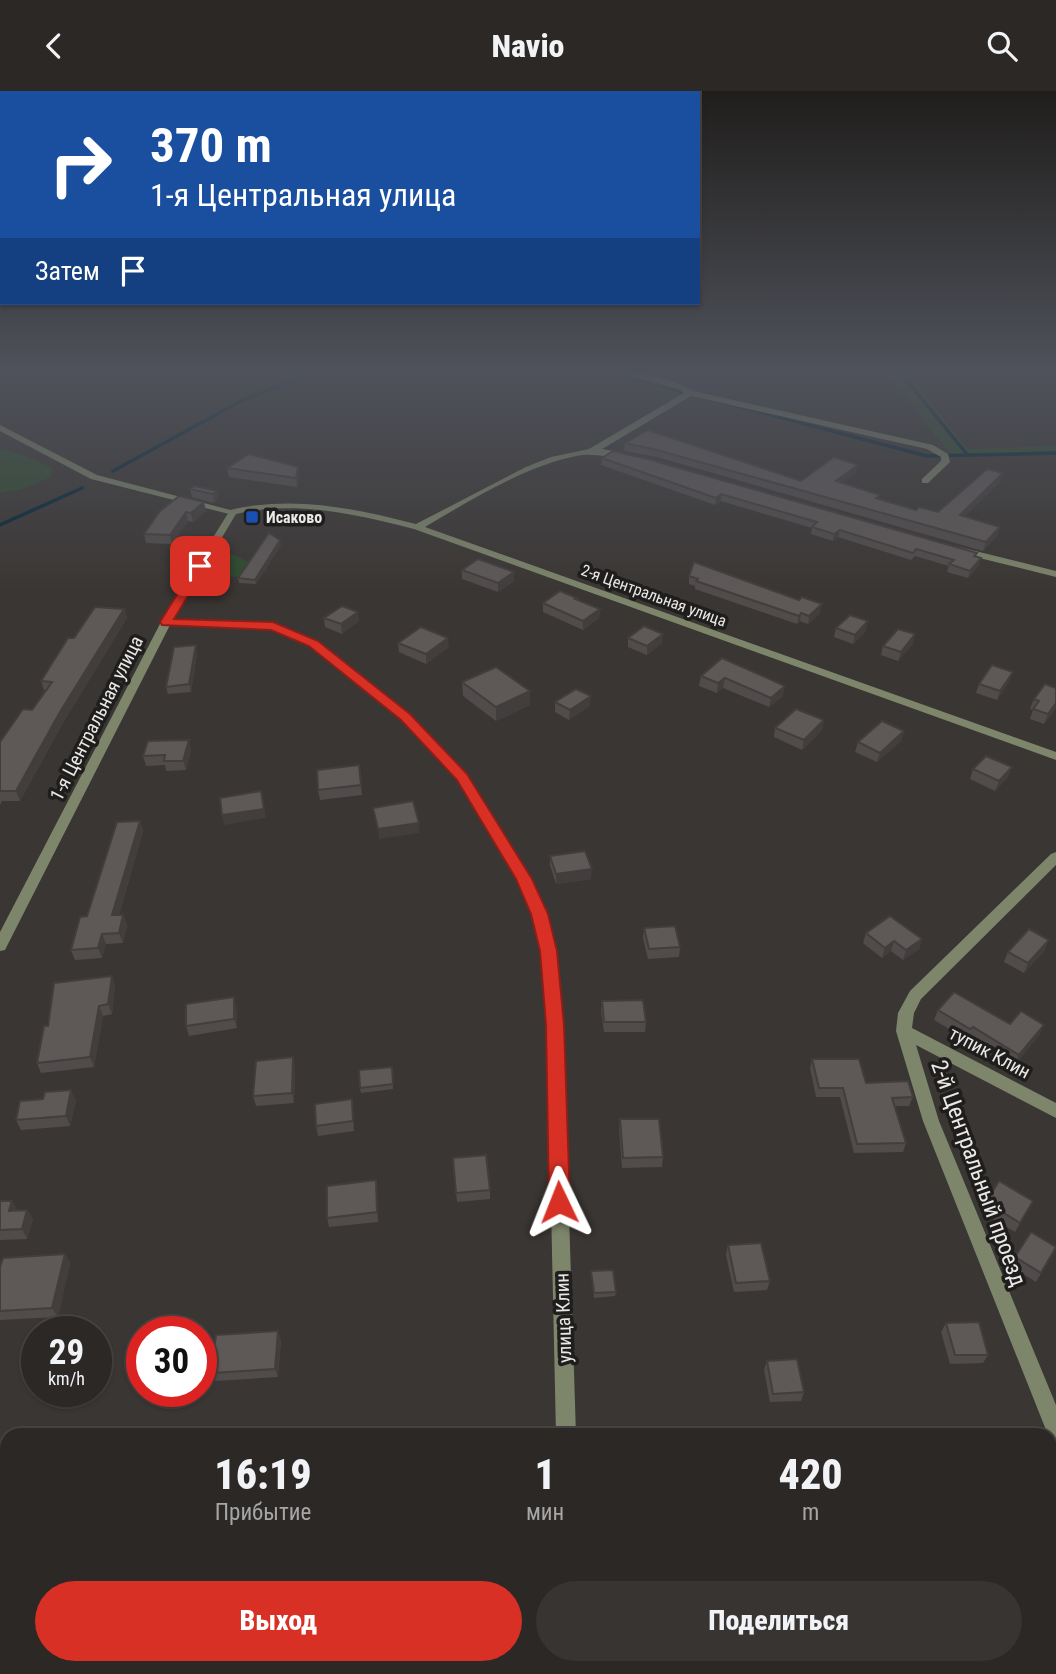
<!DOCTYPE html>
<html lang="ru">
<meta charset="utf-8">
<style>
body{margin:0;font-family:"Roboto Condensed",sans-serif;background:#383432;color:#f1f3f6;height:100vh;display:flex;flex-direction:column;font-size:26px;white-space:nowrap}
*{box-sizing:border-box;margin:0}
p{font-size:23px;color:#a6a6a7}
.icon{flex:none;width:38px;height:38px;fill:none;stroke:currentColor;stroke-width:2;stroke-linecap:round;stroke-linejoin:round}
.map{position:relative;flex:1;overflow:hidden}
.panel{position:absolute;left:0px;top:1337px;width:1057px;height:247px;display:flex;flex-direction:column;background:#2c2826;border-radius:21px 21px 0 0;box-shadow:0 2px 5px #0004,0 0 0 2px #484443}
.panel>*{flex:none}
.top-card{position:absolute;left:0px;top:0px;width:700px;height:214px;box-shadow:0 2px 5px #0004,0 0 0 2px #484443;background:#1a4fa0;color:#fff;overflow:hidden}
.speed{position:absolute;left:21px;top:1225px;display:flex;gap:14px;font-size:35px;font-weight:700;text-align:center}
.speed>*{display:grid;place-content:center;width:91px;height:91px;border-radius:50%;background:#2c2826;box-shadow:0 2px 5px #0004,0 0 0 2px #484443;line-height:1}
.speed small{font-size:18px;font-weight:400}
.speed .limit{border:10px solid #d22;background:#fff;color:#111}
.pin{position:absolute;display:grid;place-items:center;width:60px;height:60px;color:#fff;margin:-30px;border-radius:14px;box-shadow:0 4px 10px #0006}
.me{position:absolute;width:77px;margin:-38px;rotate:358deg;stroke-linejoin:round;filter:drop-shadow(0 0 5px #0008)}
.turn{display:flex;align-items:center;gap:24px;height:147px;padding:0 35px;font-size:32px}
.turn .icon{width:91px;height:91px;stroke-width:2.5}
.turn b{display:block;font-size:49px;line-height:60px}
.then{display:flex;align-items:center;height:66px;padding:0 35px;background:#0003;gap:14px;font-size:26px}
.eta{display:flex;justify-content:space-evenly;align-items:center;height:119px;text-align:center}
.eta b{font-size:42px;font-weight:800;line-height:49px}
.action{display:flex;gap:14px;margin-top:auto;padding:14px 35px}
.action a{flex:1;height:80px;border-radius:42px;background:#d93025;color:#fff;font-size:28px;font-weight:800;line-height:80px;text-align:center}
.action a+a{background:#383432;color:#f1f3f6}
header{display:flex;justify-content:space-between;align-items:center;height:91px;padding:0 35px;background:#2c2826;font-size:32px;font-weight:800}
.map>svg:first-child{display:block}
.green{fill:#2f4b2f}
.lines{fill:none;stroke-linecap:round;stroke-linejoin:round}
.stream{stroke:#002638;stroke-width:3.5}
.minor{fill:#7d856b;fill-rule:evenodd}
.tertiary{fill:#7d856b;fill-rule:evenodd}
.wall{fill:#514c4b}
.shaded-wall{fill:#423e3d}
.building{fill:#5e5857;stroke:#423e3d;stroke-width:2}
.route{fill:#d93025;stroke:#8d1f18;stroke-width:2}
.transit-dot{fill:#1a4fb4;stroke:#1f1e1c;stroke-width:2.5}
.labels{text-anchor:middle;stroke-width:7;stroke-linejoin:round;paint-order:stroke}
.far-poi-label{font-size:16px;font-weight:bold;fill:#ebe9e7;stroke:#1f1e1c;text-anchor:start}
.far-street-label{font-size:16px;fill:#ebe9e7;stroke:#1f1e1c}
.street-label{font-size:19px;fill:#ebe9e7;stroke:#1f1e1c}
.near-street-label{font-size:23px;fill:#ebe9e7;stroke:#1f1e1c}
</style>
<header><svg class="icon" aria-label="back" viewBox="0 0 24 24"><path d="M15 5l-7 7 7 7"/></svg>Navio<svg class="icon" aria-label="search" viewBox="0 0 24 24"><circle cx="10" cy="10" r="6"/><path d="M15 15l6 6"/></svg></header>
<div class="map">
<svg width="1056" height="1583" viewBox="0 0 1056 1583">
<rect width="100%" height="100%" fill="#3a3633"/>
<g class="green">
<path d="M886 280H906L967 358 1056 355V364L958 365 947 359Z"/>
<path d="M0 357 28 366 52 377 51 386 22 398 0 402Z"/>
<path d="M225 460 268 480 237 486 205 484Z"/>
</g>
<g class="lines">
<g class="stream">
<path d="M603 280 927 365 1056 362"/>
<path d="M899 280 966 362"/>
<path d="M113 380 243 309 318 280"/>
<path d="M0 434 82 397"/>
</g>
<g class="minor">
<path d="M613 280C635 280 674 288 693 300L933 354 948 363 950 371 928 392H922V388L941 370V366L927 358 691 305 602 358 629 363V367C611 368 595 361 576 365 523 376 471 409 425 436L1056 661V669L414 438C355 423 297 409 236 423L173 528 273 532 317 551 410 623 466 683 531 788 547 823 555 860 563 934 576 1344H556L547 934 541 860 533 823 517 788 457 688 402 629 309 555 271 538 170 534 7 855 5 859 0 860V841L161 531 230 419C294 404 353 417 416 433L526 376 551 366 589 358 684 302 678 298Z"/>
<path d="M959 456 1056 480V486L955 461V457Z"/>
<path d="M1056 761V774L921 908 914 922 912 937 1056 1012V1027L916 954 939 1030 1056 1314V1349L1048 1344 923 1030 896 940 898 922 910 900 1051 763Z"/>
<rect x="562" y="1577" width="24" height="6"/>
</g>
<path class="tertiary" d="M0 334 97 384 238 421 233 424 91 388 0 340Z"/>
</g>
<g class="wall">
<path d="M494 280H533L521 287Z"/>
<path d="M625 352 801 390 856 381 842 392 879 408 916 419 938 421 1001 390 965 425 998 444 983 460 657 366 624 360Z"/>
<path d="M602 367 977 462 976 466 979 474 968 487 947 481 949 475 915 465 911 469 838 446 833 450 811 443 812 437 721 410 715 414 601 374Z"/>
<path d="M298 376 299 385 297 396 229 386 227 377Z"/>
<path d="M190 398 217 400 218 409 214 412 192 406Z"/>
<path d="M160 420H206L193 431 188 430 172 453 146 452 144 443Z"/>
<path d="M281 454 256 493 239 492 238 487Z"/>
<path d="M462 479 514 481V490L498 501 462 488Z"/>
<path d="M689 485 820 522 808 533 800 530 797 533 695 498V495L689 493Z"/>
<path d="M577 507V509L600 518 599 527 583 539 543 521V512Z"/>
<path d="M124 518 127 527 64 630 20 710H2L0 714V651L32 619 45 599H44L41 590 74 547Z"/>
<path d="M324 527 359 530 342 543 325 536Z"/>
<path d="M836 537 866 540 853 553 834 546Z"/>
<path d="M628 547 662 552 647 564 628 556Z"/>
<path d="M398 552 449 556 426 573 399 561Z"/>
<path d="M913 553 898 570 881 564 883 555Z"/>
<path d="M197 562 191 601 168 603 166 596Z"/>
<path d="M722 567 783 605 769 616 723 597 717 602 699 595 701 585Z"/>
<path d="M1009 590 997 609 976 602 979 593Z"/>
<path d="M462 591 530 600V614L496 630 463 605Z"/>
<path d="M1034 608 1056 617 1044 633 1030 628 1033 619 1030 618Z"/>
<path d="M555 611 590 615 569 629 555 621Z"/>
<path d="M824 629 822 639 802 659 774 646 775 637Z"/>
<path d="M904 640 901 650 877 671 855 661 858 651Z"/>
<path d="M191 659 186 679 166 680 165 674 146 675 143 665Z"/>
<path d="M359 674 362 704 320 709 318 699Z"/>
<path d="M1012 676 1008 686 995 700 970 688 973 678Z"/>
<path d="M140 730 143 740 119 824H123L127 834 123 852 106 853 102 867 75 869 71 859 87 825Z"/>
<path d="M550 765 591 788 556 793 550 774Z"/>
<path d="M644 837 680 856 679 866 648 868 643 847Z"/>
<path d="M866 842 922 848 919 858 903 869 891 860 882 867 863 852Z"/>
<path d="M1045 859 1024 882 1004 871 1008 861Z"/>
<path d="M112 885 115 895 112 923 103 925 94 976 41 982 37 972 48 935Z"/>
<path d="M602 910 646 931 645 941H604L601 920Z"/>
<path d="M236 916 237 937 189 945 186 935Z"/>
<path d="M938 919 1010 933 1044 934 1039 944 1015 974 969 945 966 948 934 929Z"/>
<path d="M812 968 866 992 913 1006 909 1015H895L906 1052 903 1061 854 1062 840 1006H816L810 977Z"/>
<path d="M295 976 294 1012 256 1015 253 1005Z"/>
<path d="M392 976 393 998 361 1002 360 997Z"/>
<path d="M352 1008 354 1040 318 1045 316 1035Z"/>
<path d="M76 1009 70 1035 21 1039 16 1029Z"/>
<path d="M620 1028 663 1066 662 1076 622 1077 619 1038Z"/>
<path d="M453 1067 490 1099V1108L457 1111Z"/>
<path d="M376 1089 377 1099 378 1131 329 1136 327 1127Z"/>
<path d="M0 1110H12L17 1119H27L33 1128 27 1148 0 1149Z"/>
<path d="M1033 1110 1015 1141 981 1121 986 1111Z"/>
<path d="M1031 1141 1056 1156 1036 1191 1010 1175Z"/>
<path d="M728 1154 770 1190 767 1199 734 1201 726 1164Z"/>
<path d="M65 1163 70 1172 58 1226 0 1229V1176Z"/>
<path d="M591 1180 616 1201 615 1205 594 1207Z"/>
<path d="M946 1232 988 1264 983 1272 950 1273 941 1241Z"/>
<path d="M281 1249 278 1286 215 1290 211 1282Z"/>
<path d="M767 1270 804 1301 801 1310 770 1311 764 1279Z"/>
<rect x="0" y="1445" width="7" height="42"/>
</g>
<g class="shaded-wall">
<path d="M521 280H533L521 287Z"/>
<path d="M858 374 856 381 834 398 836 390Z"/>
<path d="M298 376 299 385 297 396 296 387Z"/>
<path d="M1003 382 1001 390 958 432 960 424Z"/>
<path d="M217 400 218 409 214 412 213 403Z"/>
<path d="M721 403V410L715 414 716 407Z"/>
<path d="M204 411 206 420 193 431 191 422Z"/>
<path d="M186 421 188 430 172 453 170 444Z"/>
<path d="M1000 436 998 444 983 460 986 451Z"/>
<path d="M840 439 838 446 833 450 834 443Z"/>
<path d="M280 449 281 454 256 493 255 489Z"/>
<path d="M981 467 979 474 968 487 970 480Z"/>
<path d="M514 481V490L498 501V492Z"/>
<path d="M822 513 820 522 808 533 809 525Z"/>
<path d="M124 518 127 527 64 630 20 710 16 700 60 621Z"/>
<path d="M600 518 599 527 583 539V530Z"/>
<path d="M358 521 359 530 342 543 341 533Z"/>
<path d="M801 522 800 530 797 533 799 525Z"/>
<path d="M868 530 866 540 853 553 855 544Z"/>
<path d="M663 543 662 552 647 564V555Z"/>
<path d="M915 543 913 553 898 570 901 561Z"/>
<path d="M448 547 449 556 426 573V563Z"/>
<path d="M196 554 197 562 191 601 189 593Z"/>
<path d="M1013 581 1009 590 997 609 1000 600Z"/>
<path d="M725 587 723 597 717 602 718 592Z"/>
<path d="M785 595 783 605 769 616 771 607Z"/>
<path d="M530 600V614L496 630V616Z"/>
<path d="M591 605 590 615 569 629 570 619Z"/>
<path d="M1056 612V617L1044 633 1048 623Z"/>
<path d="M824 629 822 639 802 659 804 649Z"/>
<path d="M904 640 901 650 877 671 880 662Z"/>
<path d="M189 649 191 659 186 679 183 670Z"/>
<path d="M1012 676 1008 686 995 700 999 690Z"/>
<path d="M261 700 266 727 224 734 222 724Z"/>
<path d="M140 730 143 740 116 834 112 824Z"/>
<path d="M419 732 420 742 379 748 378 738Z"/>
<path d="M592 778 591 788 556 793V783Z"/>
<path d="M123 824 127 834 123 852 119 842Z"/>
<path d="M102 843 106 853 102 867 98 857Z"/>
<path d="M922 848 919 858 903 869 906 859Z"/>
<path d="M1049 849 1045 859 1024 882 1028 872Z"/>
<path d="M894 850 891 860 882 867 885 857Z"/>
<path d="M112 885 115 895 112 923 108 913Z"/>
<path d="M234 906 236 916 237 937 234 928Z"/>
<path d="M99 915 103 925 94 976 90 966Z"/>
<path d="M1044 934 1039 944 1015 974 1019 964Z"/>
<path d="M293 966 295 976 294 1012 292 1002Z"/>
<path d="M71 999 76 1009 70 1035 66 1025Z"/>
<path d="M376 1089 377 1099 378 1131 377 1121Z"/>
<path d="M12 1110 17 1119 9 1120Z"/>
<path d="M27 1119 33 1128 27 1148 22 1138Z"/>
<path d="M65 1163 70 1172 58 1226 52 1217Z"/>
<path d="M278 1240 281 1249 278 1286 275 1278Z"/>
</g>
<g class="building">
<path d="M648 339 801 390 834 366 858 374 836 390 880 404 876 407 916 419 919 416 938 421 987 378 1003 382 960 424 1000 436 986 451 657 359 625 352Z"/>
<path d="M613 360 651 369 977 462 974 465 981 467 970 480 949 473 954 469 916 458 913 462 840 439 834 443 812 436 817 431 721 403 716 407 602 367Z"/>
<path d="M249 363 298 376 296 387 227 377Z"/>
<path d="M194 395 217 400 213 403 190 398Z"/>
<path d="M179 405 204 411 191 422 186 421 170 444 144 443 160 420Z"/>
<path d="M269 442 280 449 255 489 238 487Z"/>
<path d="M478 468 514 481 498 492 462 479Z"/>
<path d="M694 471 799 509 802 506 822 513 809 525 801 522 799 525 696 490 698 488 689 485Z"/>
<path d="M560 500 577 507 575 508 600 518 583 530 543 512Z"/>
<path d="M342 515 358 521 341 533 324 527Z"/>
<path d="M95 516 124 518 60 621 16 700H0V651L23 618 32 619 52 591 41 590 68 547H74Z"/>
<path d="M850 524 868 530 855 544 836 537Z"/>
<path d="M644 535 663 543 647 555 628 547Z"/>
<path d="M421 536 448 547 426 563 398 552Z"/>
<path d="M898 538 915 543 901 561 883 555Z"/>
<path d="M196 554 189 593 166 596 174 556Z"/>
<path d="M722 567 785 595 771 607 725 587 718 592 701 585Z"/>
<path d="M992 574 1013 581 1000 600 979 593Z"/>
<path d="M496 576 530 600 496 616 462 591Z"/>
<path d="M1045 593 1056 597V612L1048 623 1033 618 1039 610 1034 608Z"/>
<path d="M576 598 591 605 570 619 555 611Z"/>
<path d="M796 618 824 629 804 649 775 637Z"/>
<path d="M882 630 904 640 880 662 858 651Z"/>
<path d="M189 649 183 670H164L165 664 143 665 148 650Z"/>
<path d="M986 665 1012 676 999 690 973 678Z"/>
<path d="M359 674 361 694 318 699 317 679Z"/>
<path d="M261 700 264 718 222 724 220 707Z"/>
<path d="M413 710 419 732 378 738 373 717Z"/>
<path d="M140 730 112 824H123L119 842 102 843 98 857 71 859 80 826 87 825 117 731Z"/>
<path d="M585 760 592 778 556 783 550 765Z"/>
<path d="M890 825 922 848 906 859 894 850 885 857 866 842Z"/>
<path d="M675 835 680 856 649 858 644 837Z"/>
<path d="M1029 838 1049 849 1028 872 1008 861Z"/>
<path d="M112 885 108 913 99 915 90 966 37 972 44 935H48L54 892Z"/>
<path d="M954 901 1010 933 1021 920 1044 934 1019 964 973 936 970 938 938 919Z"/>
<path d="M234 906V928L186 935V913Z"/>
<path d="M643 909 646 931H604L602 910Z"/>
<path d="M293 966 292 1002 253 1005 256 970Z"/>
<path d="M812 968H859L866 992 908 990 913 1006 892 1007 906 1052 857 1053 843 997H819Z"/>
<path d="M392 976 393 993 360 997 359 979Z"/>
<path d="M71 999 66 1025 16 1029 20 1010 43 1008 45 1001Z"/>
<path d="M352 1008 353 1030 316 1035 315 1013Z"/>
<path d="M620 1028H659L663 1066 623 1067Z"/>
<path d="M486 1064 490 1099 456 1102 453 1067Z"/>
<path d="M376 1089 377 1121 327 1127V1095Z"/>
<path d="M999 1090 1033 1110 1020 1132 986 1111Z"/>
<path d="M0 1110H12L9 1120 27 1119 22 1138 0 1139Z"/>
<path d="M1031 1141 1056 1156 1041 1182 1015 1166Z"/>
<path d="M761 1152 770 1190 736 1192 728 1154Z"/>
<path d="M65 1163 52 1217 0 1220V1176L3 1167Z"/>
<path d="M613 1179 616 1201 594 1202 591 1180Z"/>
<path d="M979 1231 988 1264H955L946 1232Z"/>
<path d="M278 1240 275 1278 211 1282 216 1244Z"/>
<path d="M797 1268 804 1301 773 1303 767 1270Z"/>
<path d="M947 1336 950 1344H905L903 1338Z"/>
<rect x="0" y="1445" width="7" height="35"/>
<path d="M617 1577H677V1583H626L617 1581Z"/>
</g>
<linearGradient id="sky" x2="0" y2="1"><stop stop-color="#201e1c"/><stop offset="0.56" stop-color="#4f525b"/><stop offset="1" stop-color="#4f525b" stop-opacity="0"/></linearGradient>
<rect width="1056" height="502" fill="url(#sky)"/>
<path class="route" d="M196 473 206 475 174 528 273 531 318 550 410 623 467 683 532 788 548 823 557 860 564 934 570 1111 567 1118 559 1120 552 1118 549 1111 546 934 540 860 531 823 516 788 457 689 401 629 309 555 271 539 162 534 160 531Z"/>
<rect class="transit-dot" x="245" y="419" width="14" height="14" rx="3.5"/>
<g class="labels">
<g class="far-poi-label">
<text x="266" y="432">Исаково</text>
</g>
<g class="far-street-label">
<text transform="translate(654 504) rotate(20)" y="6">2-я Центральная улица</text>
</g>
<g class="street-label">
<text transform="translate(96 627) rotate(-63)" y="7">1-я Центральная улица</text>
<text transform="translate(990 961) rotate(28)" y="7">тупик Клин</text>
<text transform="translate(563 1227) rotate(-92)" y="7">улица Клин</text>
</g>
<g class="near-street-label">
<text transform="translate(979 1082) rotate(70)" y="8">2-й Центральный проезд</text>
</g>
</g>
</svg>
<div class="speed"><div>29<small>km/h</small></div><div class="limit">30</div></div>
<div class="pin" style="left:200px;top:475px;background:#d93025"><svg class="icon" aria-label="arrive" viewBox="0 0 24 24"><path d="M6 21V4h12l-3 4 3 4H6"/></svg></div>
<svg class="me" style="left:559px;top:1111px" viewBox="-20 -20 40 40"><path d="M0-17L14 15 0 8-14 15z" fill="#d93025" stroke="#fff" stroke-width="4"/></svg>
<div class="top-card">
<div class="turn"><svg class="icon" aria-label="right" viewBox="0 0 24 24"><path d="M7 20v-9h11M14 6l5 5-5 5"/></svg><div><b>370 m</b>1-я Центральная улица</div></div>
<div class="then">Затем<svg class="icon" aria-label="arrive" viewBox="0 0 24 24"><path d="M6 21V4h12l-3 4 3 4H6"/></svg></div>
</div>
<section class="panel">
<div class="eta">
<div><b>16:19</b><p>Прибытие</p></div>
<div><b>1</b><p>мин</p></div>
<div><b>420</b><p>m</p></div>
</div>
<div class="action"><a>Выход</a><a>Поделиться</a></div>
</section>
</div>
